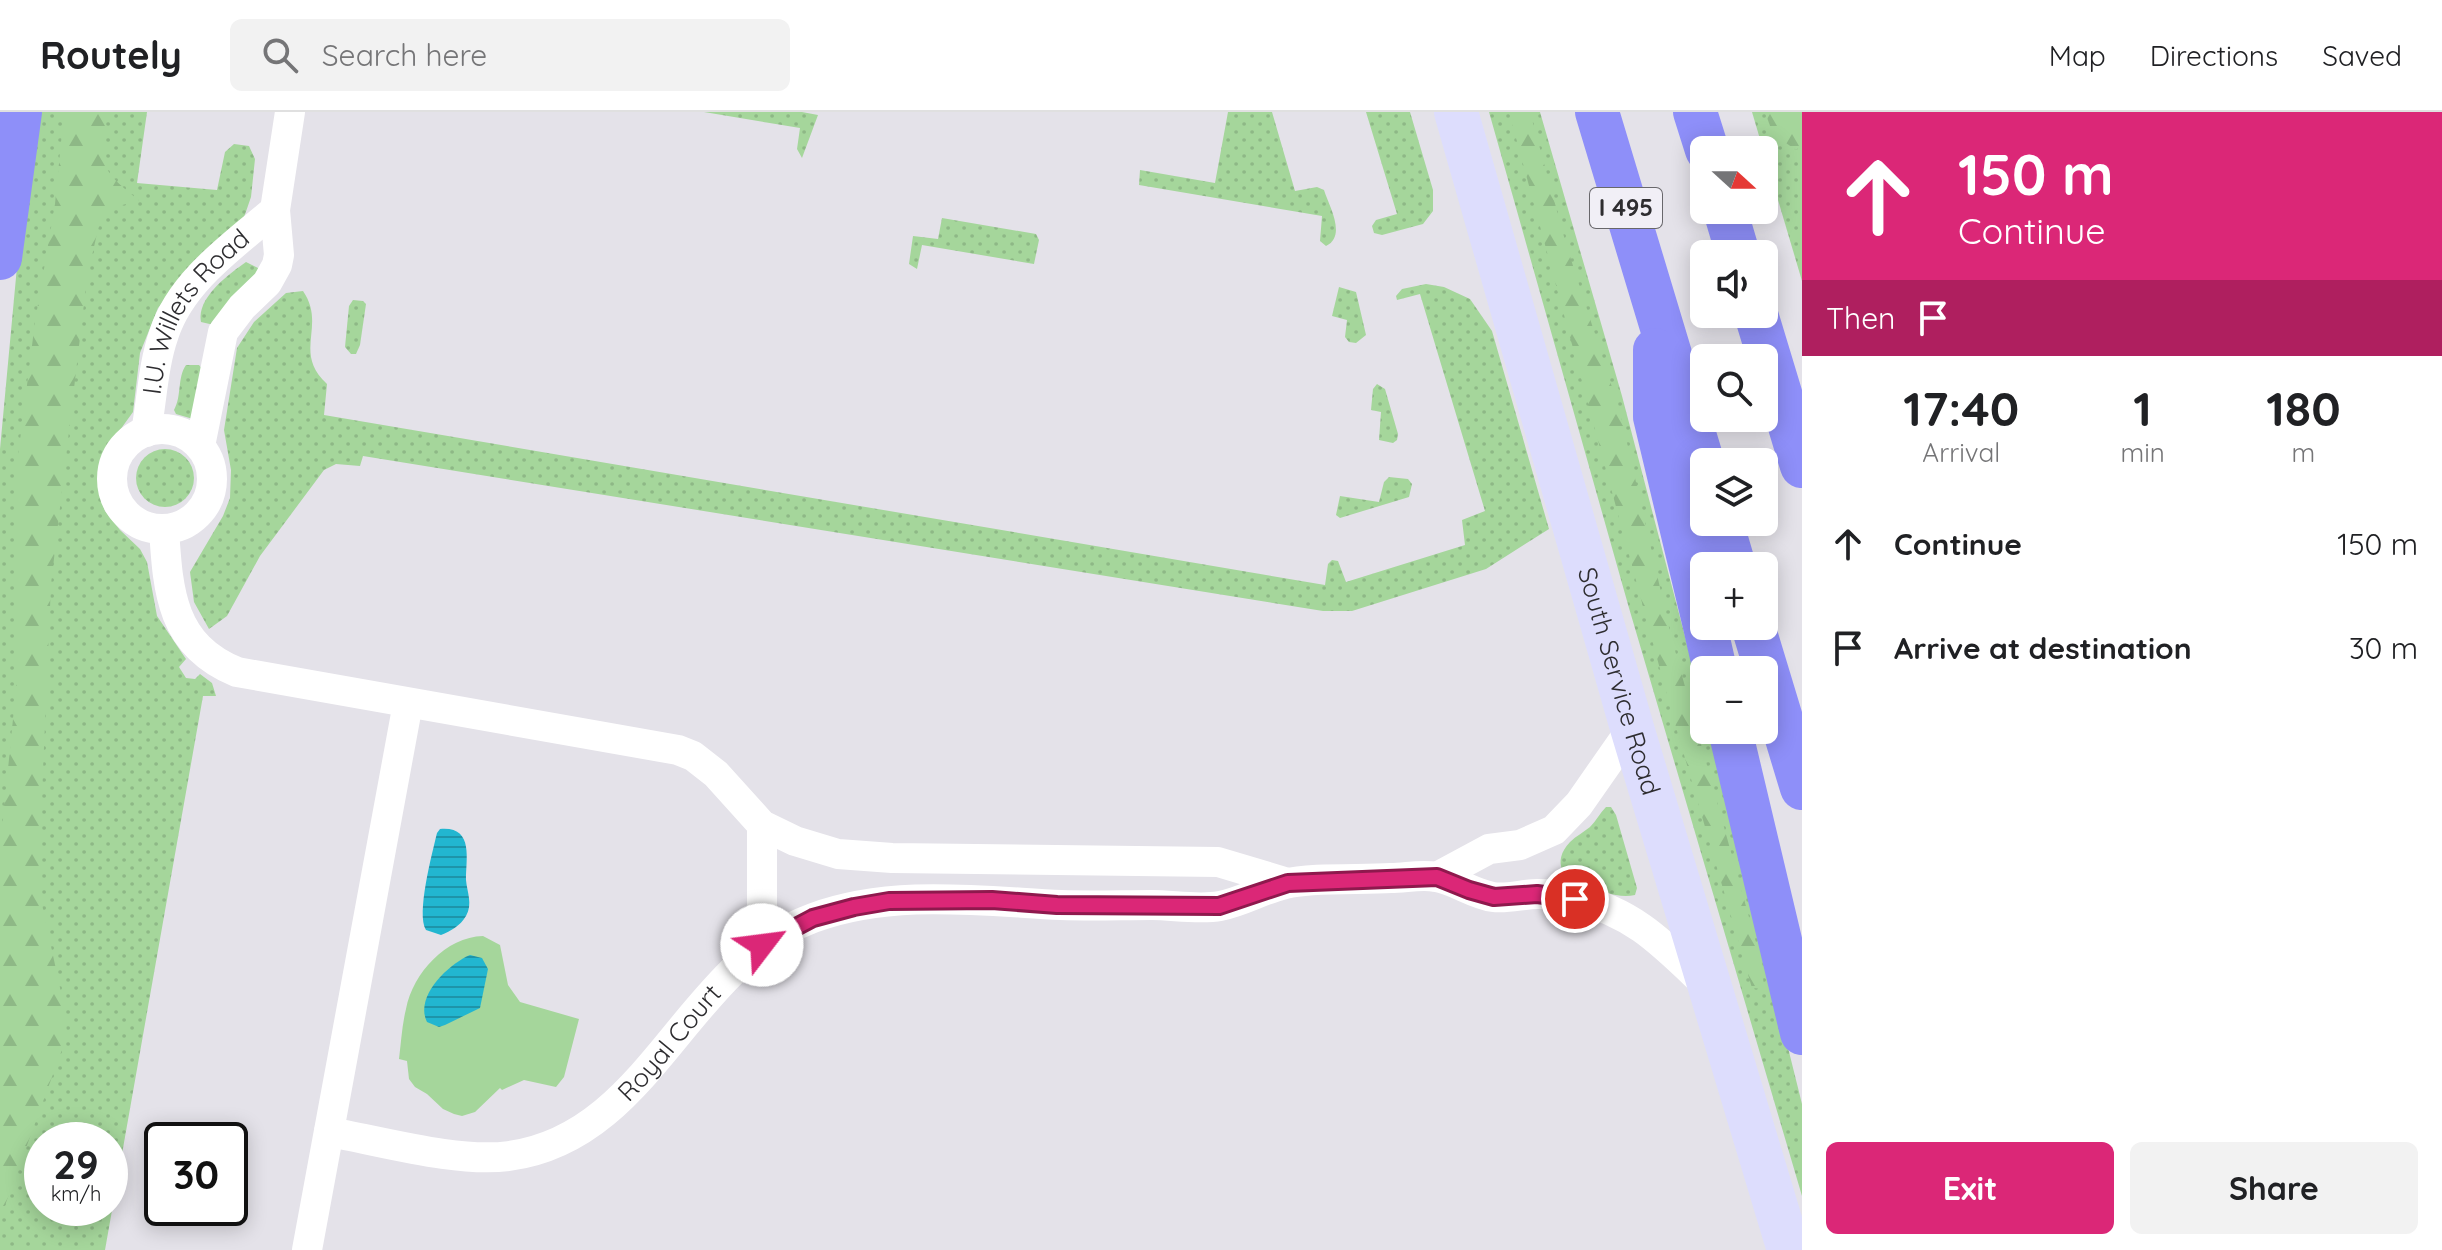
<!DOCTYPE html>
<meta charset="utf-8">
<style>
body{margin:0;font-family:Quicksand,sans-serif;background:#f2f2f2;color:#202124;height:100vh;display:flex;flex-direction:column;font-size:30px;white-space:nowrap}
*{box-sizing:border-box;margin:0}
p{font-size:26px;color:#757577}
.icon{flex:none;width:44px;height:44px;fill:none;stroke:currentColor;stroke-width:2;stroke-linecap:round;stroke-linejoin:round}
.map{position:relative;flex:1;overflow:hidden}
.details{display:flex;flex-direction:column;background:#fff;width:640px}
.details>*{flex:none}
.banner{background:#db2777;color:#fff;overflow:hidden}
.needle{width:52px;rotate:111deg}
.fabs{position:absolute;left:1690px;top:24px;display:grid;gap:16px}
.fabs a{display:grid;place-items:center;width:88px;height:88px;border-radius:12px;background:#fff;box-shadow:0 4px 20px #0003;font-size:40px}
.speed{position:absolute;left:24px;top:1010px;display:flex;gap:16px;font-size:40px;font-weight:700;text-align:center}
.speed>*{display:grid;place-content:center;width:104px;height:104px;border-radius:50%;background:#fff;box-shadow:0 4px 20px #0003;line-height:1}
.speed small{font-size:20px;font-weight:400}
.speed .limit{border:4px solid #111;border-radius:12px;background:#fff;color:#111}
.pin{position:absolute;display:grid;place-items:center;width:68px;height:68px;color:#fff;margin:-34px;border:4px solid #fff;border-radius:50%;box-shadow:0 2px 8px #0007}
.me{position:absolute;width:88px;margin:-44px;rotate:60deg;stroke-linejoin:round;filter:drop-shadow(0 0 6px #0008)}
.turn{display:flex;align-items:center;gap:28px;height:168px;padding:0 24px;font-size:36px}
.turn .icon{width:104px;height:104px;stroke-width:2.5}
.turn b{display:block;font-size:56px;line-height:68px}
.then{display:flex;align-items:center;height:76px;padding:0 24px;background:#0003;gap:16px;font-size:30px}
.eta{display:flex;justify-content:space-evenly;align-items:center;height:136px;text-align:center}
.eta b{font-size:48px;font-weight:700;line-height:56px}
.action{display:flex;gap:16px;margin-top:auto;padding:16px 24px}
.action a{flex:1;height:92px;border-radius:12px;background:#db2777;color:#fff;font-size:32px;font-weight:700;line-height:92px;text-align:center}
.action a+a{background:#f2f2f2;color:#202124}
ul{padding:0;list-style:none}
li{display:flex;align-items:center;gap:24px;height:104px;padding:0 24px}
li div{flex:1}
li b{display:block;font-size:30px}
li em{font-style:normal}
header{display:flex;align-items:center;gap:48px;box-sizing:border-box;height:112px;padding:0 40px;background:#fff;border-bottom:2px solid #e0e0e0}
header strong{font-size:38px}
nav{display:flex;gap:44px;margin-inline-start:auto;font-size:28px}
.search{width:560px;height:72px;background:#f2f2f2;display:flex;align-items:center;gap:20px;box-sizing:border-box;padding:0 28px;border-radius:12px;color:#757577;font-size:30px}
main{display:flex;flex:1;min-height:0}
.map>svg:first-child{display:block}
.grass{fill:url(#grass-dots);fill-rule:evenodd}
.forest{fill:url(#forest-firs)}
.park{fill:#a5d69b}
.water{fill:url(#water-rules)}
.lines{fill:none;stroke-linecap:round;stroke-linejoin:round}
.street{stroke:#fff;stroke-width:30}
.secondary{stroke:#ddddfd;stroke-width:44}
.highway{stroke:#8e8ff9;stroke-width:44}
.route-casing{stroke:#8e194d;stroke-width:20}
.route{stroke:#db2777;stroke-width:14}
.labels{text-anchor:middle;stroke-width:8;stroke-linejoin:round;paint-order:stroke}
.shield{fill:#f1eff6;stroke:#68676b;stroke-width:2}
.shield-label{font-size:24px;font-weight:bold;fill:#2e2d30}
.street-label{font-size:26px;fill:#2e2d30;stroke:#f1eff6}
</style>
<header>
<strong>Routely</strong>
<div class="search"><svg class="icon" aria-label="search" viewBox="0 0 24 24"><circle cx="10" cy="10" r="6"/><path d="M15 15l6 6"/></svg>Search here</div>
<nav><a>Map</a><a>Directions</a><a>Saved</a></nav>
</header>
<main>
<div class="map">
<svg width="1802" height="1138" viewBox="0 0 1802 1138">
<defs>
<pattern id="grass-dots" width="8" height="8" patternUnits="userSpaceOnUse" patternTransform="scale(2)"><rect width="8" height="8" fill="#a5d69b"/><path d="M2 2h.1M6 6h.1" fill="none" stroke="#8eb886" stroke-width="1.8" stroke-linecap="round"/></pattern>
<pattern id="forest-firs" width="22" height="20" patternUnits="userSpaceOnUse" patternTransform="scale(2)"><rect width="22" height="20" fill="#a5d69b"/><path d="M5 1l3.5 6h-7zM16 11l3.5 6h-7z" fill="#8eb886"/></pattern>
<pattern id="water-rules" width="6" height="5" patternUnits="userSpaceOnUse" patternTransform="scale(2)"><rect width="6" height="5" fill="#22b6d0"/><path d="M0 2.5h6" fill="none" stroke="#1e94a9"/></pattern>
</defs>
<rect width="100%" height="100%" fill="#e4e2e9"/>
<g class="grass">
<path d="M37 0H147L137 71 217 78 225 40 234 32 249 34 255 47 251 85 241 114 192 157 158 196 140 241 133 300 107 336 99 361V381L105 399 120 418 140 437 147 450 157 504 186 547 179 555 186 566 195 567 200 562 212 571 216 584H203L105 1138H0V337L18 144ZM42 1028H110V1096H42Z"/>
<path d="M704 0H802L818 3 802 46 797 37 800 16Z"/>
<path d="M1228 0H1272L1295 79 1317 75 1324 78C1329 94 1347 124 1326 134L1320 129 1322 104 1139 73 1140 58 1215 71Z"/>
<path d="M1366 0H1410L1433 78V99L1423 112 1382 123 1374 121 1372 114 1376 108 1397 102Z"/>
<path d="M1489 0H1540L1622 284 1704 597V618H1709L1802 992V1084L1629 496Z"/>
<path d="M1752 0H1802V169Z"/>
<path d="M942 106 1036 122 1039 128 1034 152 922 133 917 157 909 152 913 124 938 127Z"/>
<path d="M246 150 258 156V163L214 213 201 210C196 186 229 162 246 150Z"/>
<path d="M1426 172 1444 175 1470 187 1492 219 1549 417 1486 457 1352 499H1323L363 344 360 354 336 352 324 358 260 444 227 504 209 517 194 490 190 460 223 404 230 386 231 358 224 318 237 236 254 210 286 181 303 179C327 214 292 240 327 272L324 303 1325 473 1328 452 1332 448 1338 449 1346 470 1465 433 1462 408 1485 399 1420 182 1397 188 1396 184 1402 177Z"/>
<path d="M1339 175 1356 180 1366 223 1356 231 1349 230 1345 225 1347 208 1332 204Z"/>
<path d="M353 188 363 189 366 192 360 233 356 242H351L345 235 349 194Z"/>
<path d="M186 253H199L203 258 193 307 176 302 174 298C182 284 177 266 186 253Z"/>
<path d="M1377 272 1385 277 1398 322 1397 328 1393 331 1379 328 1381 300 1371 298 1373 277Z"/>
<circle cx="165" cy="366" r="29"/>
<path d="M1389 365 1408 367 1412 372 1409 385 1340 406 1336 403 1340 384 1379 390 1384 370Z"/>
<path d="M1606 695H1611L1616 703 1637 776 1635 783C1619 787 1602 779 1586 775 1563 769 1551 750 1570 730 1576 724 1584 720 1590 715 1596 709 1600 701 1606 695Z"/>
</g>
<g class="forest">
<path d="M64 0H107C100 50 97 56 139 88L106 98 98 117 87 166 51 472 38 774 65 899 67 924 0 1107V737L18 557V344L35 210 55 92Z"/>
<path d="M1509 0H1530L1566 132 1620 300 1671 524 1762 852 1764 877 1752 876 1673 605Z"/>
<path d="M1765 0H1802V33L1796 38 1773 22Z"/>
</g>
<path class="park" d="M483 824 500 833 508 873 520 890 579 907 564 965 556 975 524 968 502 978 500 976 475 1000 462 1004 454 1002 443 997 427 982 415 975 409 967 407 949 399 947C401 931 402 913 406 897 413 861 446 825 483 824Z"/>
<g class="water">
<path d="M440 717C474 714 466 746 466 768 467 780 473 792 466 804 460 814 451 819 441 823L426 818C416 802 432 742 437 721Z"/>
<path d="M470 843 482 846 488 857 480 896 445 913 439 915 427 910C414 884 449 852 470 843Z"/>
</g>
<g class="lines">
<g class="street">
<circle cx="162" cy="367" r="50"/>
<path id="s1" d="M146 320C152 288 153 253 164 222 181 169 234 133 275 98"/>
<path d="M200 334 223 220 242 195 267 171 277 153 279 143 275 98 290 0"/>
<path d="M164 417C168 480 171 533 237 560L678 638 693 644 716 662 762 713 795 729 838 742 892 746 1218 750 1288 771"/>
<path d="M762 713V833"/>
<path d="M1437 765 1489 737 1520 733 1554 718 1579 692 1632 616"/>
<path id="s2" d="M329 1020C381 1029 457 1051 509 1044 651 1025 685 853 813 806 891 777 979 789 1061 793 1091 794 1121 793 1152 793 1173 793 1199 798 1220 794 1242 790 1263 777 1285 772 1311 765 1361 768 1391 766 1405 766 1422 762 1436 765 1455 768 1473 782 1493 785 1508 787 1523 782 1538 782 1551 782 1564 784 1576 787 1634 800 1665 834 1706 873"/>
<path d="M307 1138 408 591"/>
</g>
<path class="secondary" id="s3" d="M1456 0 1632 616 1789 1138"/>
<g class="highway">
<path d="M1597 0 1704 355"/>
<path d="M1695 0 1707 38"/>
<path d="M1725 98 1738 142"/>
<path d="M0 146 20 0"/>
<path d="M1756 202 1802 354"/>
<path d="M1655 238V305L1704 510"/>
<path d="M1721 410 1734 454"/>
<path d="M1705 514 1715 558"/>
<path d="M1753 514 1802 676"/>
<path d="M1730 618 1802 921"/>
</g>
</g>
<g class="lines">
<g class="route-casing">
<path id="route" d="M762 833 813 806 854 795 889 789 992 788 1057 793 1219 794 1288 771 1437 765 1469 778 1494 785 1537 782 1575 787"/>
</g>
<use href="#route" class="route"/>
</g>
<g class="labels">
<rect class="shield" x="1590" y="76" width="72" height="40" rx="6"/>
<g class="shield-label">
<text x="1626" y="104">I 495</text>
</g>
<g class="street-label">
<text dy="9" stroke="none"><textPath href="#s1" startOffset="134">I.U. Willets Road</textPath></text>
<text dy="9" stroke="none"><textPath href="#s3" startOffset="592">South Service Road</textPath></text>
<text dy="9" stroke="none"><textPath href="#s2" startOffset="384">Royal Court</textPath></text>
</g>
</g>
</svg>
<div class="fabs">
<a><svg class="needle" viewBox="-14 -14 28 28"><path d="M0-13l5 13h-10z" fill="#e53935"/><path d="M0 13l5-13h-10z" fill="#757577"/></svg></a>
<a><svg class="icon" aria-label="sound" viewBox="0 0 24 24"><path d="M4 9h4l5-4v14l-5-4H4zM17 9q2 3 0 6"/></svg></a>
<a><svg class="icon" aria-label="search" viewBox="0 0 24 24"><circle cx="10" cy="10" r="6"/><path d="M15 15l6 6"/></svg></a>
<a><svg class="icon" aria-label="layers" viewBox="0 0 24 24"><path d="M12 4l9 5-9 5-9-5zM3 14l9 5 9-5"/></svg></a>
<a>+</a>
<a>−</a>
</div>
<div class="speed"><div>29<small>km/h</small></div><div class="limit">30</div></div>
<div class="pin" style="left:1575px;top:787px;background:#d93025"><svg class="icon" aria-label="arrive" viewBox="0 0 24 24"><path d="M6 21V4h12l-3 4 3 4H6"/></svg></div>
<svg class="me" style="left:762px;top:833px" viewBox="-20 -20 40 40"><circle r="19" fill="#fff"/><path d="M0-13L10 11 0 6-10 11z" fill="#db2777"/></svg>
</div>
<section class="details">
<div class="banner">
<div class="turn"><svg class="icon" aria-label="ahead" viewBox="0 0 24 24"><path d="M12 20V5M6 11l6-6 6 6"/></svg><div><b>150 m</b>Continue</div></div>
<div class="then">Then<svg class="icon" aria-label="arrive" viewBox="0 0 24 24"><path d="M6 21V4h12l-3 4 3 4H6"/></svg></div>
</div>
<div class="eta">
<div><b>17:40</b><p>Arrival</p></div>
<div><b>1</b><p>min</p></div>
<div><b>180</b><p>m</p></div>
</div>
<ul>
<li><svg class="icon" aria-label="ahead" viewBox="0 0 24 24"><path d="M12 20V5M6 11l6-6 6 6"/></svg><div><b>Continue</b></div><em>150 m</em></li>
<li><svg class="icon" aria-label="arrive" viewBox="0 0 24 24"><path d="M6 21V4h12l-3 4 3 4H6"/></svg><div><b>Arrive at destination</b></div><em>30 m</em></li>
</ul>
<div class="action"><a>Exit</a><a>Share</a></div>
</section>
</main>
